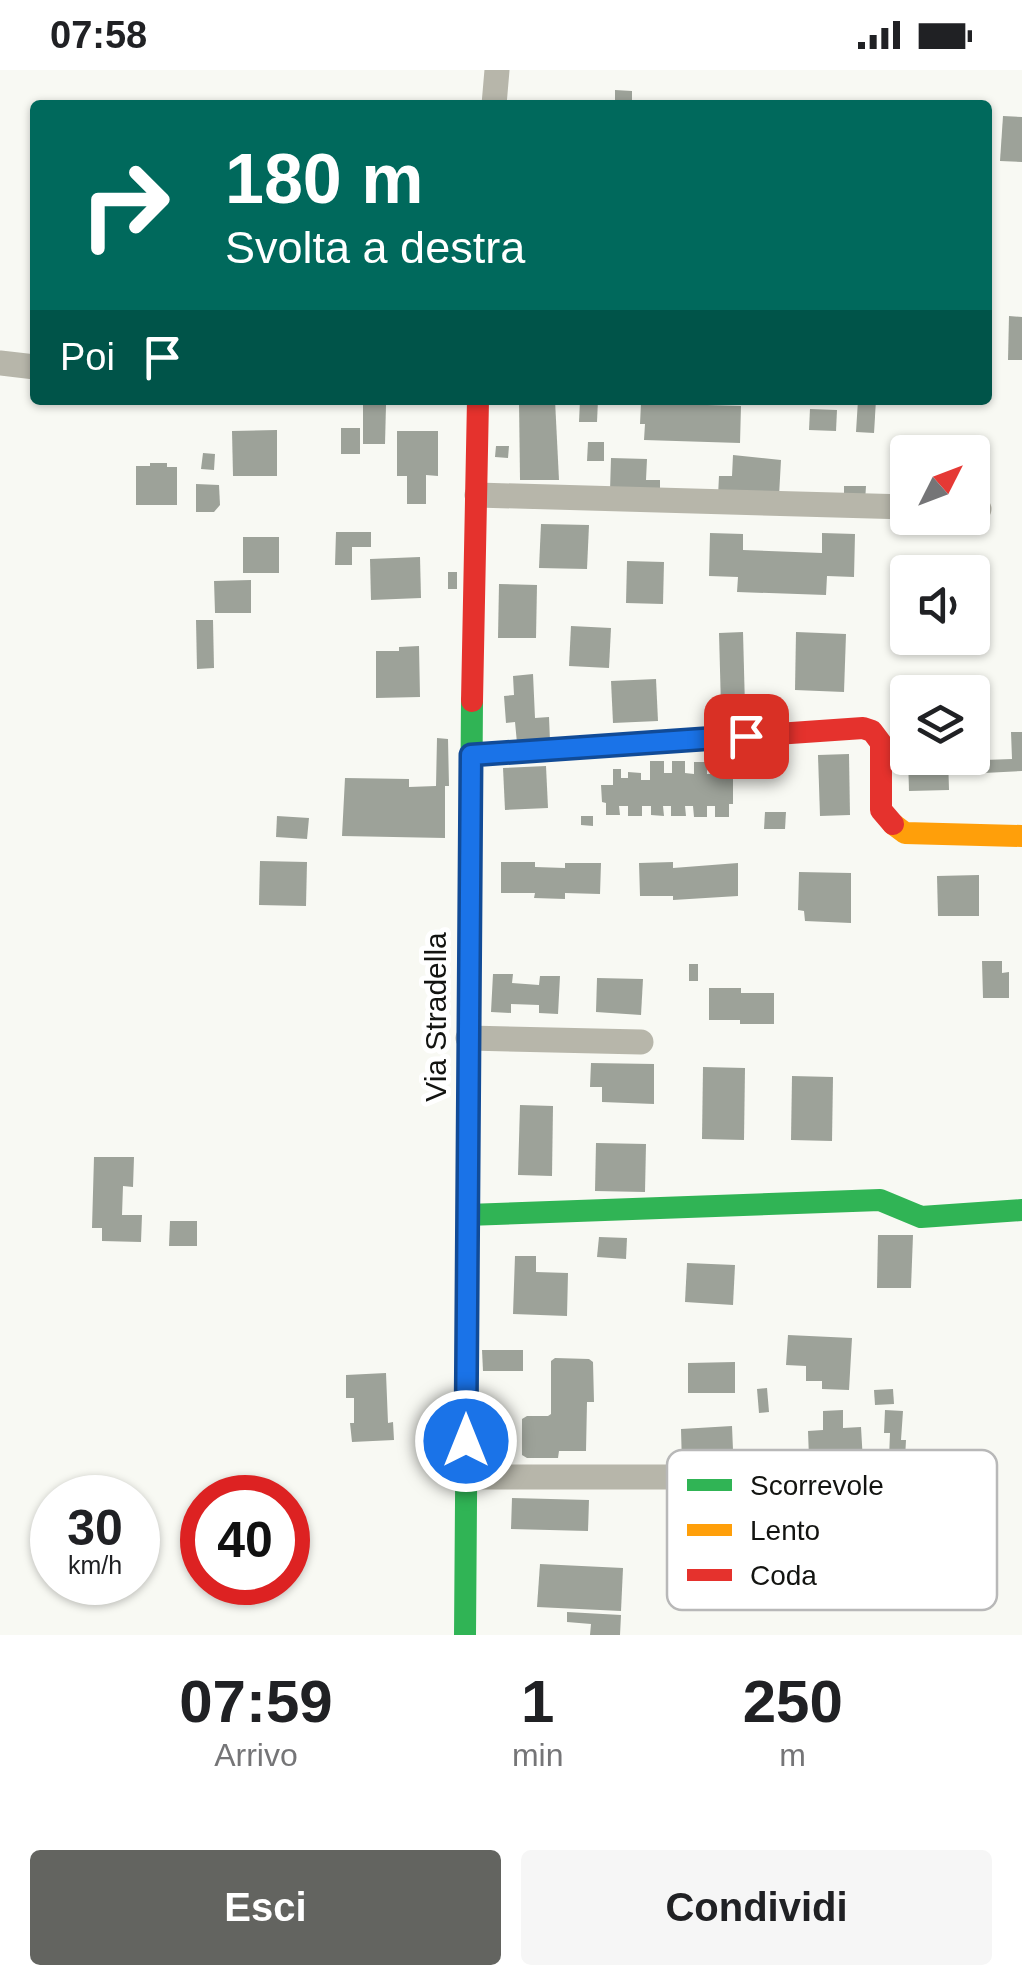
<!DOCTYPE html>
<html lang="it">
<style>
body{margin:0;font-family:Arial,sans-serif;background:#f6f6f6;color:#202124;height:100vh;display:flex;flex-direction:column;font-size:38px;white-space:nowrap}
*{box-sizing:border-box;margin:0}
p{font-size:32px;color:#757577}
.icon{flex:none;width:55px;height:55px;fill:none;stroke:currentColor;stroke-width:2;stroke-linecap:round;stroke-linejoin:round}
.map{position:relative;height:1565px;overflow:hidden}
.side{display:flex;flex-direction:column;background:#fff;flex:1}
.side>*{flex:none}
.top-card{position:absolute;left:30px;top:30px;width:962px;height:305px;border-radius:10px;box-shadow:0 2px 8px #0004;background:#00695c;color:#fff;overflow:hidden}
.needle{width:65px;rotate:48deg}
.controls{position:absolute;left:890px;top:365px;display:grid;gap:20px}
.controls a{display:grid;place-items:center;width:100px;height:100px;border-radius:10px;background:#fff;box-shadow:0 2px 8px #0004;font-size:50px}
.speed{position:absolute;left:30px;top:1405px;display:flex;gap:20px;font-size:50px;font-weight:700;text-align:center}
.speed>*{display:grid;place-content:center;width:130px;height:130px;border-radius:50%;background:#fff;box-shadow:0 2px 8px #0004;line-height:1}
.speed small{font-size:25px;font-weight:400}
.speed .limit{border:15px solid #d22;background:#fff;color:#111}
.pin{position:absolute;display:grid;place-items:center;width:85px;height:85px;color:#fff;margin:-42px;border-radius:20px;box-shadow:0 5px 15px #0006}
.me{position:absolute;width:110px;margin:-55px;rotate:0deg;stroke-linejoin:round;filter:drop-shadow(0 0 8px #0008)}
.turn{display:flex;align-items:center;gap:35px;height:210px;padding:0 30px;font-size:45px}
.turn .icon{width:130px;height:130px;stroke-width:2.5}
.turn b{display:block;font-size:70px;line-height:85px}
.then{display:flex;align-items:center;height:95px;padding:0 30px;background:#0003;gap:20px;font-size:38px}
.eta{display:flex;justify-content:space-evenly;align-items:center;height:170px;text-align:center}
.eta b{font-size:60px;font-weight:800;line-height:70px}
.cta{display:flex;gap:20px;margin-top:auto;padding:20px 30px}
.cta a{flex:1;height:115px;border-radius:10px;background:#636460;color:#fff;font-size:40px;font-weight:800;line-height:115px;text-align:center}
.cta a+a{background:#f6f6f6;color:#202124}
.status{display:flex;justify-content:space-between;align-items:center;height:70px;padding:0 50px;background:#fff;direction:ltr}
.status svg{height:28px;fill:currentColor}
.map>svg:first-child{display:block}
.building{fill:#9da299}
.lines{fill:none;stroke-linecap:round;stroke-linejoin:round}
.street{stroke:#b7b6aa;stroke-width:25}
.fast{stroke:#30b455;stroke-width:22}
.slow{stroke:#ff9f0a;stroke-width:22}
.jam{stroke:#e5322d;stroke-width:22}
.route-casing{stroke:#114b97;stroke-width:25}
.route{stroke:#1a73e8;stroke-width:18}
.labels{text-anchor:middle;stroke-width:10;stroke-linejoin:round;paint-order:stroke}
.street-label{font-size:30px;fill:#131411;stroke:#fff}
.key{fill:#fff;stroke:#b8b8b8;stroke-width:2.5}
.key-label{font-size:28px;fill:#131411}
</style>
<div class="status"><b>07:58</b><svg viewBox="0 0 49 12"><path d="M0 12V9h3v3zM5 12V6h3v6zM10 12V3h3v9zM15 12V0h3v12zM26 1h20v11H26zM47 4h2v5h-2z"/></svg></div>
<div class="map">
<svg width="1022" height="1565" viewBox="0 0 1022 1565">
<rect width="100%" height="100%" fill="#f8f9f3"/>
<g class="building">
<path d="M615 20 632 21V35H615Z"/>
<path d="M521 31 572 32V35H521Z"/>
<path d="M1003 46 1022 47V92L1000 91Z"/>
<path d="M1009 246 1022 247V290H1008Z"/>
<path d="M519 330H555L559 410H520Z"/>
<path d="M580 330H598L597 352H579Z"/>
<path d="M858 330H876L874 363 856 362Z"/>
<path d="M641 333 741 336 740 373 644 370 645 354H640Z"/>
<path d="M363 334 386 335 385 374H363Z"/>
<path d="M810 339 837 340 836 361 809 360Z"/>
<rect x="341" y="358" width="19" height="26"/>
<path d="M277 360V406H233L232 361Z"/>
<path d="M397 361H438V406L426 405V434H407V406H397Z"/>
<path d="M588 372H604V391H587Z"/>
<path d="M496 376H509L508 388 495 387Z"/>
<path d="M203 383 215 384 214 400 201 399Z"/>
<path d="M733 385 781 390 779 426H718L719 406H732Z"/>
<path d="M611 388 647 389 646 410H660V423L610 421Z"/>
<path d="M150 393H167V397H177V435H136V396H150Z"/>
<path d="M196 414 219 415 220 435 214 442H196Z"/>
<path d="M844 416H866L865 432 844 431Z"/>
<path d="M541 454 589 455 587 499 539 498Z"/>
<path d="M336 462H371V477H352V495H335Z"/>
<path d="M710 463 743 464V480L822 483V463L855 464 854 507 827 506 826 525 737 522 738 507 709 506Z"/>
<rect x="243" y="467" width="36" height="36"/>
<path d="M420 487 421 528 371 530 370 489Z"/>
<path d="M627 491 664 492 663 534 626 533Z"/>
<rect x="448" y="502" width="9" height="17"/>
<path d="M251 510V543H215L214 511Z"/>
<path d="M499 514 537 515 536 568H498Z"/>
<path d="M196 550H213L214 598 197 599Z"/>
<path d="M571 556 611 558 609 598 569 596Z"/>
<path d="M743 562 745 637H721L719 563Z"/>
<path d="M796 562 846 564 844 622 795 620Z"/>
<path d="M419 576 420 627 376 628V581H399V577Z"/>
<path d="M533 604 535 648 549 647 550 671 517 673 515 652 506 653 504 626 514 625 513 606Z"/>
<path d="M656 609 658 651 613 653 611 611Z"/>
<path d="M1011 662H1022V701L984 703V690L1012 689Z"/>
<path d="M437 668 448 669 449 716H445V768L342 766 345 708 409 709V717L436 716Z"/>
<path d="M849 684 850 745 820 746 818 685Z"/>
<path d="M908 688H948L949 720 909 721Z"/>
<path d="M650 691H664V703H672V691H685V703L694 704V692H707V704H715V692H728V704H733V734H729V747H715V736H707V747H694L693 736H685L686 746H671V736H663L664 746 651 745V736H642V746H628V736H619L620 745H606V733L602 732 601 715H613V699H621V708H628V702L641 703V710H650Z"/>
<path d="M546 696 548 738 505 740 503 698Z"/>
<path d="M765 742H786L785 759H764Z"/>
<path d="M277 746 309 748 307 769 276 767Z"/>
<path d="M581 746H593V756L581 755Z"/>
<path d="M260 791 307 792 306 836 259 835Z"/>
<path d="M501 792H535V797L565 798V793H601L600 824 565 823V829L534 828 535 823H501Z"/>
<path d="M673 792V798L738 793V826L673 830V826H640L639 793Z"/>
<path d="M799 802 851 803V853L805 851 804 841 798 840Z"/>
<path d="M979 805V846H938L937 806Z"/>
<path d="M982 891H1002V903L1009 902V928H983Z"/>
<rect x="689" y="894" width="9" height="17"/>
<path d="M493 904H513L512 913 539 915 540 906H560L558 944 539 943V935L511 934V943L491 942Z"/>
<path d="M597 908 643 909 641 945 596 942Z"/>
<path d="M709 918H741V923H774V954H740V950H709Z"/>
<path d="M591 993 654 994V1034L602 1032V1017H590Z"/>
<path d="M703 997 745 998 744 1070 702 1069Z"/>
<path d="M792 1006 833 1007 832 1071 791 1070Z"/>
<path d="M520 1035 553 1036 552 1106 518 1105Z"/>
<path d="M596 1073 646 1074 645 1122 595 1121Z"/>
<path d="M94 1087H134L133 1117 123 1116 122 1145H142L141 1172 102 1171V1158H92Z"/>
<path d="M170 1151H197V1176H169Z"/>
<path d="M878 1165H913L911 1218H877Z"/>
<path d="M599 1167 627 1168 626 1189 597 1187Z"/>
<path d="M515 1186H536V1202L568 1203 567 1246 513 1244Z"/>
<path d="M687 1193 735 1195 733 1235 685 1232Z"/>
<path d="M788 1265 852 1268 849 1320 822 1319V1311H806V1296L786 1295Z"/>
<path d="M482 1280H523V1301H483Z"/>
<path d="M555 1288 589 1289 593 1292 594 1332H587L586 1381H559L558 1388H527L522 1385V1349L527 1346H548L551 1344V1291Z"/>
<path d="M735 1292V1323H688V1293Z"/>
<path d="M386 1303 388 1353 393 1352 394 1370 352 1372 350 1353H354V1328H346V1305Z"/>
<path d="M767 1318 769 1342 759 1343 757 1319Z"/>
<path d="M893 1319 894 1334 875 1335 874 1320Z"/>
<path d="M843 1340V1358L861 1357 863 1392 824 1394V1387L809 1388 808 1361 823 1360V1341Z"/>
<path d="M885 1340 903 1341 901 1370H906L905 1389 889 1388 890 1363H884Z"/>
<path d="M732 1356 733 1380 701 1382V1396H682L681 1359Z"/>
<path d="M512 1428 589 1430 588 1461 511 1459Z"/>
<path d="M540 1494 623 1498 621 1541 537 1537Z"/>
<path d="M567 1542 621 1545 620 1565H590L591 1554 567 1552Z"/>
</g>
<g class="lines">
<g class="street">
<path d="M494 35 497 0"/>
<path d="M0 293 35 297"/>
<path d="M477 425 908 437"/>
<path d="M972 439H979"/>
<path d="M468 968 641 972"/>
<path d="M466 1407H888"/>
</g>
<g class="fast">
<path d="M467 1145 880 1130 921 1147 1022 1140"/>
<path d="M465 1565 472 631"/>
</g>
<path class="slow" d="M893 754 905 763 1022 766"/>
<g class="jam">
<path d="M472 631 478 330"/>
<path d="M471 685 863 658 872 661 881 673V740L893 754"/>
</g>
</g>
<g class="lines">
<g class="route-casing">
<path id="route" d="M466 1371 471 685 746 666"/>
</g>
<use href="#route" class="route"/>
</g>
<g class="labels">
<g class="street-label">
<text transform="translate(436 947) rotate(-90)" y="10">Via Stradella</text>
</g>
</g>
<rect x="667" y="1380" width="330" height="160" rx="15" class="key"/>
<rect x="687" y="1409" width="45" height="12" fill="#30b455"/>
<rect x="687" y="1454" width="45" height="12" fill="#ff9f0a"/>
<rect x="687" y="1499" width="45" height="12" fill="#e5322d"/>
<g class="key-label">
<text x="750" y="1425">Scorrevole</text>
<text x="750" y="1470">Lento</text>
<text x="750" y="1515">Coda</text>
</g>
</svg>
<div class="controls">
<a><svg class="needle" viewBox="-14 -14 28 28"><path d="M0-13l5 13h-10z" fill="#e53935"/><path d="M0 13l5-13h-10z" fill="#757577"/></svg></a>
<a><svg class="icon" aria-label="sound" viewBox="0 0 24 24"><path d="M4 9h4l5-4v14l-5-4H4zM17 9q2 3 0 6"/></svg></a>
<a><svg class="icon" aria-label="layers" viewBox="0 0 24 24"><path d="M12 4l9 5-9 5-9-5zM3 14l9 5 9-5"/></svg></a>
</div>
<div class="speed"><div>30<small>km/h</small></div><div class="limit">40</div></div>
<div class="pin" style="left:746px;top:666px;background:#d93025"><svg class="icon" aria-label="arrive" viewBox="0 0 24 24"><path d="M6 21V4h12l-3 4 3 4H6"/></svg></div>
<svg class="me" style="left:466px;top:1371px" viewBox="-20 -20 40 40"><circle r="17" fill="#1a73e8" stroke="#fff" stroke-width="3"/><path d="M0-11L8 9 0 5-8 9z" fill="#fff"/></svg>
<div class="top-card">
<div class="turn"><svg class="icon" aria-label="right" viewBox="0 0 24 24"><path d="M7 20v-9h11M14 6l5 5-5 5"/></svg><div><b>180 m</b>Svolta a destra</div></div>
<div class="then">Poi<svg class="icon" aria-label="arrive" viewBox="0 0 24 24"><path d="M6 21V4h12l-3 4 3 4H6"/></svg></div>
</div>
</div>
<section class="side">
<div class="eta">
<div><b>07:59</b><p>Arrivo</p></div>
<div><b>1</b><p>min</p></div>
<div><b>250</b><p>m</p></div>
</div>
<div class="cta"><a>Esci</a><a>Condividi</a></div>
</section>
